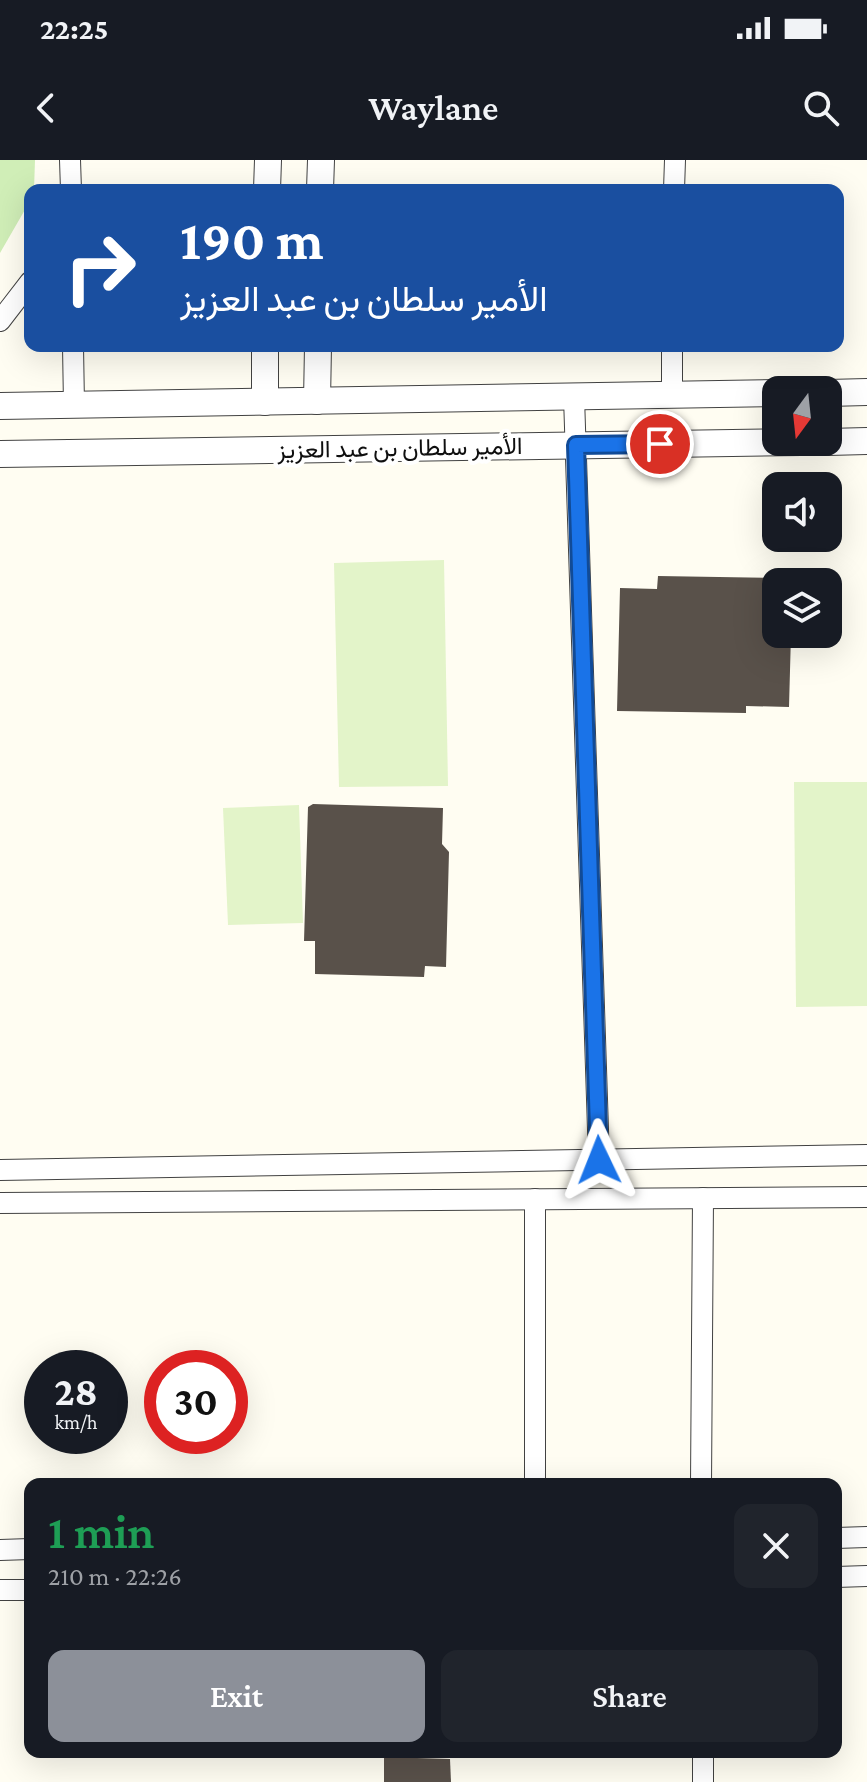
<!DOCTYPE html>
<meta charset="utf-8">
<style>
body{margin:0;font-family:"Crimson Pro",Vazirmatn,serif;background:#20242c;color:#f1f3f6;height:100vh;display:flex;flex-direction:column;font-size:30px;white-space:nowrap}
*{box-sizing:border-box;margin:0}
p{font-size:26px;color:#9ea1a6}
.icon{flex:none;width:44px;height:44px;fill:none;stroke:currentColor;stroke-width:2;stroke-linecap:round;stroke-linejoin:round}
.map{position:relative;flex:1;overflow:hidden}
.side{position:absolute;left:24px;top:1318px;width:818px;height:280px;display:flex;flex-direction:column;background:#171b24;border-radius:16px;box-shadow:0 8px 32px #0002}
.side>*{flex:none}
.banner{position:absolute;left:24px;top:24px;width:820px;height:168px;border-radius:16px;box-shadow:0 8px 32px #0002;background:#1a4fa0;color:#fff;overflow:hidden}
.needle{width:52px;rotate:195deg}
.fabs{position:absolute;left:762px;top:216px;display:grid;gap:16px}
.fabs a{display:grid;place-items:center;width:80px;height:80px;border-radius:16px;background:#171b24;box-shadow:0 8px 32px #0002;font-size:40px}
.speed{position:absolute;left:24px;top:1190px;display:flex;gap:16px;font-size:40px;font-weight:700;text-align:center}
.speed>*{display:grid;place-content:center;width:104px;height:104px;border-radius:50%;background:#171b24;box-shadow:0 8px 32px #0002;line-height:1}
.speed small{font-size:20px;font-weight:400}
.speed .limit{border:12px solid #d22;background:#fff;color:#111}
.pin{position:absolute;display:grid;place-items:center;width:68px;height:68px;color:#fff;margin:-34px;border:4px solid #fff;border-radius:50%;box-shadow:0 2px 8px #0007}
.me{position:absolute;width:88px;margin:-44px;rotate:358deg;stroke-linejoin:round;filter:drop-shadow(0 0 6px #0008)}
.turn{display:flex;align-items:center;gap:28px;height:168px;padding:0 24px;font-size:36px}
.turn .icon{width:104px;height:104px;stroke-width:2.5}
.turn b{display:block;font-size:56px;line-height:68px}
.round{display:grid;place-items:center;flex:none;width:84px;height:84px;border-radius:16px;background:#20242c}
.summary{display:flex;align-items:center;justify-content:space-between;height:136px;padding:0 24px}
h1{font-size:48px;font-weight:600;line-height:60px;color:#1e9e55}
.action{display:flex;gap:16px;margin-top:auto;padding:16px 24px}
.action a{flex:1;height:92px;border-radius:16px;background:#8c9099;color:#fff;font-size:32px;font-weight:600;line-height:92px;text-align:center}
.action a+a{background:#20242c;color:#f1f3f6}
.status{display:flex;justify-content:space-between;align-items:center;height:56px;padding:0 40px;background:#171b24;direction:ltr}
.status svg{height:22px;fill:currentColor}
header{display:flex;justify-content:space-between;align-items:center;height:104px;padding:0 24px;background:#171b24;font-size:36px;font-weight:600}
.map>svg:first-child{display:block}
.green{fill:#d0eeb7}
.pitch{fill:#e3f4c9}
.building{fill:#59514a}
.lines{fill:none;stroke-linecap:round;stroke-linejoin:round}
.minor-casing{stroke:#424242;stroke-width:22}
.tertiary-casing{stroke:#424242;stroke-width:28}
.minor{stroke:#fff;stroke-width:20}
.tertiary{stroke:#fff;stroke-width:26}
.route-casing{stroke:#114b97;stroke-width:20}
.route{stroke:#1a73e8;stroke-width:14}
.labels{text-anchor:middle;stroke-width:8;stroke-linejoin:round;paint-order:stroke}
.street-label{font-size:24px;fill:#0f0f0f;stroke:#fff}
</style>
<div class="status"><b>22:25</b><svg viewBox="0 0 49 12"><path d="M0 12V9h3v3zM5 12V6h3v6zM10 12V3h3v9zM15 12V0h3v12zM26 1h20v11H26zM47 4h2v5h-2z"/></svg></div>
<header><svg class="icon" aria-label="back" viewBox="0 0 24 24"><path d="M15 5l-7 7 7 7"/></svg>Waylane<svg class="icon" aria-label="search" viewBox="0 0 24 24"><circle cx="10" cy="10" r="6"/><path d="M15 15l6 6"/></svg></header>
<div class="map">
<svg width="867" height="1622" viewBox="0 0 867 1622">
<rect width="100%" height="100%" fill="#fffdf2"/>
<path class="green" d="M0 0H35L34 30H30V41L0 93Z"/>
<g class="pitch">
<path d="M444 400 448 626 339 627 334 403Z"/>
<path d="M794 622H867V846L796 847Z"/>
<path d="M299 645 303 763 228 765 223 648Z"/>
</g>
<g class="building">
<path d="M658 416 777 418 776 474H791L789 547 746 546V553L617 551 620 428 657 429Z"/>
<path d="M313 644 443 648 442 684 449 692 446 807 425 806 424 817 315 814V781H304L308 647Z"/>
<path d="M384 1597 450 1599 451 1622H384Z"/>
</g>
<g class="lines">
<g class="minor-casing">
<g id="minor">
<path d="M70 0 71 30"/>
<path d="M674 30 675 0"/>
<path d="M0 161 30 122"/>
<path d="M73 186 74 245"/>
<path d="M672 235V186"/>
<path d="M574 237 599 1000"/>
<path d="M0 1010 867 995"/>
<path d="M0 1043 867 1037"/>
<path d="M535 1324V1039"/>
<path d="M701 1324 703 1038"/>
<path d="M836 1378 867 1377"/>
<path d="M0 1390 30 1389"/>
<path d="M836 1417 867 1416"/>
<path d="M0 1430H30"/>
<path d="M703 1592V1622"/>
</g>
</g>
<g class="tertiary-casing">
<g id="tertiary">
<path d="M267 30 268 0"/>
<path d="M320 30 321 0"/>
<path d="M828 233 867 232"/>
<path d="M317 241 318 186"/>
<path d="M265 242V186"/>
<path d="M0 246 776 233"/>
<path d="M828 282 867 281"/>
<path d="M0 294 801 282"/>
</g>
</g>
<use href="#minor" class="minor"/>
<use href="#tertiary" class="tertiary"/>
</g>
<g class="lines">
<g class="route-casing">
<path id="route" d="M599 1000 576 285 660 284"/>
</g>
<use href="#route" class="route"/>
</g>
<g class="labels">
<g class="street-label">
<text transform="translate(400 288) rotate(-1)" y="8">الأمير سلطان بن عبد العزيز</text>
</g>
</g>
</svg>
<div class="fabs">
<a><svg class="needle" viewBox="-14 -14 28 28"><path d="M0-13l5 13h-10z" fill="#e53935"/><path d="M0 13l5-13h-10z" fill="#9ea1a6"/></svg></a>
<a><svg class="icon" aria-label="sound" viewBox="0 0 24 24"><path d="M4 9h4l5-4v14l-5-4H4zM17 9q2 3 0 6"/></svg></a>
<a><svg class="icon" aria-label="layers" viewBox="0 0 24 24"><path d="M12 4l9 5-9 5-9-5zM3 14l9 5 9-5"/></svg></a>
</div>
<div class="speed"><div>28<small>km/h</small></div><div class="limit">30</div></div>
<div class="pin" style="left:660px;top:284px;background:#d93025"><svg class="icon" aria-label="arrive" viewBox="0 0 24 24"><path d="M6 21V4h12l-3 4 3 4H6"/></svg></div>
<svg class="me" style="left:599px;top:1000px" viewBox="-20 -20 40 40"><path d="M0-17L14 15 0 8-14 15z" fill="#1a73e8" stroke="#fff" stroke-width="4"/></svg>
<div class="banner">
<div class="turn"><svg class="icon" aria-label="right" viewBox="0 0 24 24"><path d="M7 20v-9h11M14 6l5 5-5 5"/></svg><div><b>190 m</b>الأمير سلطان بن عبد العزيز</div></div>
</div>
<section class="side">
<div class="summary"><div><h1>1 min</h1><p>210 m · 22:26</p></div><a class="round"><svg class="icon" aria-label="close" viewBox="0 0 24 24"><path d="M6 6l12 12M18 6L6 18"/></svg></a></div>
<div class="action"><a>Exit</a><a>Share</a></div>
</section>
</div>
